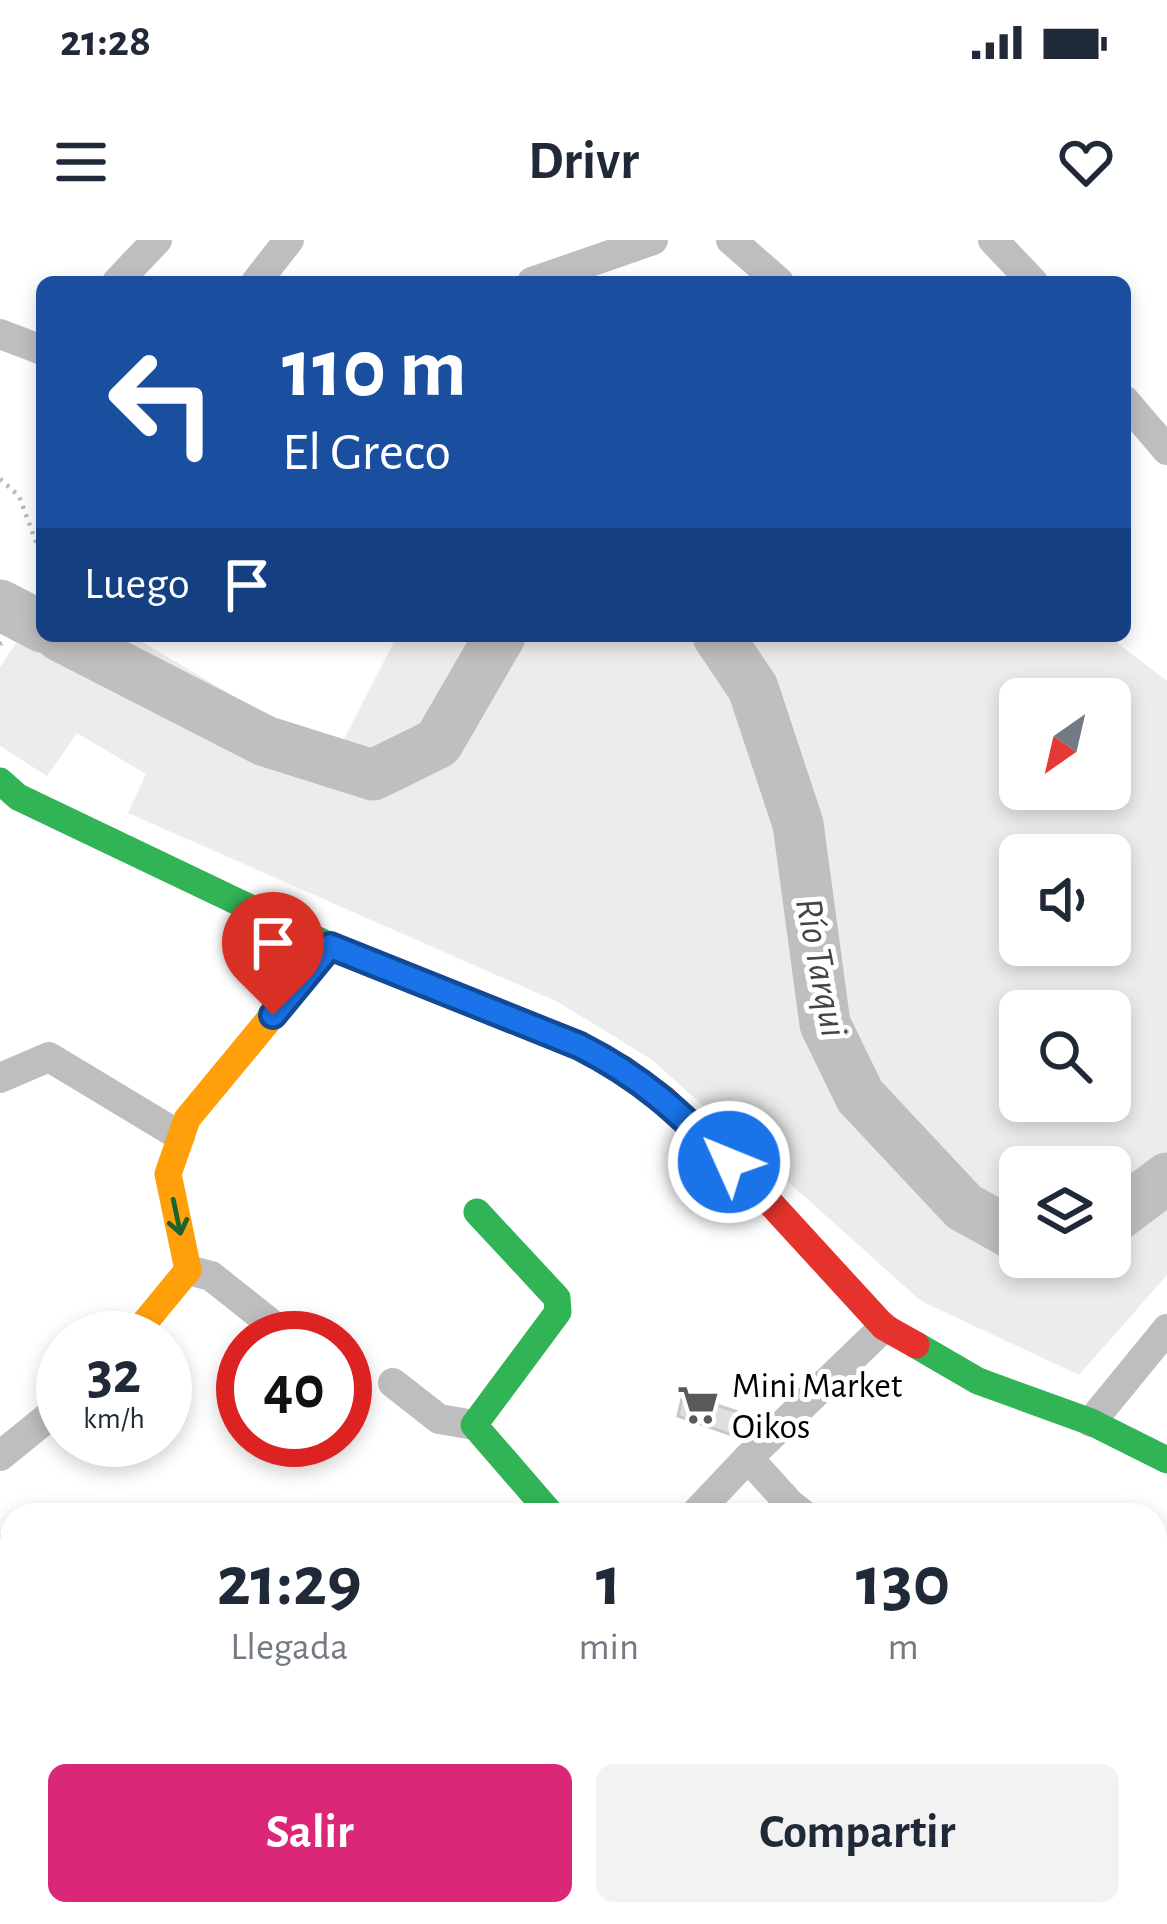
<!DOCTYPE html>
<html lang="es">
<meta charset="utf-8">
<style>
body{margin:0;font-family:"Alegreya Sans",sans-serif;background:#f2f2f3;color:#1f2937;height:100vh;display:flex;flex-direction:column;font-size:45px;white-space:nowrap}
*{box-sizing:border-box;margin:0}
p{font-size:39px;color:#747a83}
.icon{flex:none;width:66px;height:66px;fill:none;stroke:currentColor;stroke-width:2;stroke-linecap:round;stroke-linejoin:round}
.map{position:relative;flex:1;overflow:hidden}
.side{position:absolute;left:0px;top:1263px;width:1167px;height:423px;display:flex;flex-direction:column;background:#fff;border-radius:36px 36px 0 0;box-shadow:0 6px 18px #0003}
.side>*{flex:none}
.guide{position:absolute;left:36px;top:36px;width:1095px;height:366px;border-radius:18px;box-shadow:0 6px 18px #0003;background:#1a4fa0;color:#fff;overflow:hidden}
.needle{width:78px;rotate:214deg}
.buttons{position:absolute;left:999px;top:438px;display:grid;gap:24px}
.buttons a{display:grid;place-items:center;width:132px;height:132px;border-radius:18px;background:#fff;box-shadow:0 6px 18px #0003;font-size:60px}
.speed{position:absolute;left:36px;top:1071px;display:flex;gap:24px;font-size:60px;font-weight:700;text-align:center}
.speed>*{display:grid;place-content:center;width:156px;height:156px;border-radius:50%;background:#fff;box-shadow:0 6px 18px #0003;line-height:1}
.speed small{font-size:30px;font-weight:400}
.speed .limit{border:18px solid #d22;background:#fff;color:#111}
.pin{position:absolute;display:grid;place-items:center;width:102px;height:102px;color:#fff;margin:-123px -51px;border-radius:50% 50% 50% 0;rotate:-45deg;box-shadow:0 0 12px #0007}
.pin .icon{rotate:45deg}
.me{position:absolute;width:132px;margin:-66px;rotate:314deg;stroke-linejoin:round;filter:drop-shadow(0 0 9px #0008)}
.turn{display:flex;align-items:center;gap:42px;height:252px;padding:0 48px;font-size:54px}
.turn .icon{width:156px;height:156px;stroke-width:2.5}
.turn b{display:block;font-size:84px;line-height:102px}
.then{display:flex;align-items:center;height:114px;padding:0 48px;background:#0003;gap:24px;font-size:45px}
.eta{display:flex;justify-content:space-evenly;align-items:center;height:204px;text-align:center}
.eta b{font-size:72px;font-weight:600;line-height:84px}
.button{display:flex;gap:24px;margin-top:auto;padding:24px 48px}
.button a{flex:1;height:138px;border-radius:18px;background:#db2777;color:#fff;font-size:48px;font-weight:600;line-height:138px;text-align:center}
.button a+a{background:#f2f2f3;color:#1f2937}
.status{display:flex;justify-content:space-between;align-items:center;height:84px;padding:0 60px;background:#fff;direction:ltr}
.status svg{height:33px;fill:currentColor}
header{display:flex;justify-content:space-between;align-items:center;height:156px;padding:0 48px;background:#fff;font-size:54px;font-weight:600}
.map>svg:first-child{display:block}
.green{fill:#ececec;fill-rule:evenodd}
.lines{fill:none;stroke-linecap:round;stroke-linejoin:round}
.river{stroke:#bfbfbf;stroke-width:51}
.building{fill:#dfdfdf;stroke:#c7c7c7;stroke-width:3}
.path{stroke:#b9b9b9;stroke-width:4.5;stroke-dasharray:3 6;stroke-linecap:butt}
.street{stroke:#bebebe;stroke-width:30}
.fast{stroke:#30b455;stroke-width:27}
.slow{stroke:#ff9f0a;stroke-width:27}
.jam{stroke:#e5322d;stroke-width:27}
.oneway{stroke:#1a632f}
.route-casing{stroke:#114b97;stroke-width:30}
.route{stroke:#1a73e8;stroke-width:21}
.labels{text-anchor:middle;stroke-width:10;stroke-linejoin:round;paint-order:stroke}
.poi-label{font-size:36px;fill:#000;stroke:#fff;text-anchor:start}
.water-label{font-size:39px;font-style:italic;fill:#444;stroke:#fff}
</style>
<div class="status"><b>21:28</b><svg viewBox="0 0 49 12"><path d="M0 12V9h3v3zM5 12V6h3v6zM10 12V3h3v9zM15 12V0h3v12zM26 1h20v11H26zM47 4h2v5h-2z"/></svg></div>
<header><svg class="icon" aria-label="menu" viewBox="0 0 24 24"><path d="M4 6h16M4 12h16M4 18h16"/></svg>Drivr<svg class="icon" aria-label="heart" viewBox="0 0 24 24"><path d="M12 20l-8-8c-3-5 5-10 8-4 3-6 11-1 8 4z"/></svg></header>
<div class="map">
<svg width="1167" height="1684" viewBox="0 0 1167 1684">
<rect width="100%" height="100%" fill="#fff"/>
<path class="green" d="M42 363V396H132L303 497 344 499 397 396H1108L1167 441V1035L1079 1135 921 1061 652 820 558 762 128 573 146 534 77 493 47 536 0 506V427ZM1020 459H1110V549H1020ZM1020 615H1110V705H1020ZM1020 771H1110V861H1020ZM1020 927H1110V1017H1020Z"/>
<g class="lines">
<g class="river">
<path d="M0 365 42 387"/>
<path d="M60 396 265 501 373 535 438 503 500 396"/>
<path d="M718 396 753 448 798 584 825 784 860 856 964 967 1020 998"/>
<path d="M1110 981 1167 938"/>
</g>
</g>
<path class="building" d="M683 1154 747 1175 729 1194 678 1176Z"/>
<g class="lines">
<g class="path">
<path d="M0 239 19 256 42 318"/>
<path d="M0 404 2 403"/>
</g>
<g class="street">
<path d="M731 0 779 42"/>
<path d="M993 0 1033 42"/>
<path d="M117 42 157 0"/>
<path d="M256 42 289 0"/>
<path d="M532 42 653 0"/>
<path d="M0 94 42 110"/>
<path d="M1125 161 1167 210"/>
<path d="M0 838 49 817 180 896"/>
<path d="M188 1030 211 1036 269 1082"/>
<path d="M393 1143 439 1179 474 1185"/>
<path d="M1091 1182 1167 1089"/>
<path d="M0 1216 63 1165"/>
<path d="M748 1218 790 1264 804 1275"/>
<path d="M694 1275 748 1218 884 1087"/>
<path d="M1155 1575 1167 1566"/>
<path d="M301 1684 310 1674"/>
<path d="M1003 1684 1016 1674"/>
</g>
<g class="fast">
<path d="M0 541 18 557 330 706 580 806 623 829"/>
<path d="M477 972 557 1058 558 1072 474 1185 552 1275"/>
<path d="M916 1105 978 1141 1091 1182 1167 1220"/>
</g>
<g class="slow">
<path d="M132 1098 188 1030 168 934 187 879 330 706"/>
<path d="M0 1308 12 1318"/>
<path d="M463 1674 475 1684"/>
</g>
<path class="jam" d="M623 829 664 859 762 954 884 1087 916 1105"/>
</g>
<defs><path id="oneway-shaft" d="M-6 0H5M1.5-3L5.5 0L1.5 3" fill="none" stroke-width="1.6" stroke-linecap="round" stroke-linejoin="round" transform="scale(3)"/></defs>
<use class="oneway" href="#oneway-shaft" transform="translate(177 977) rotate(78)"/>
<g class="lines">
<g class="route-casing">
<path id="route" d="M273 775 330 706 580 806C645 839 679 873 729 922"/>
</g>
<use href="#route" class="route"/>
</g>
<defs>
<g id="supermarket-bare" transform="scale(3.24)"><path d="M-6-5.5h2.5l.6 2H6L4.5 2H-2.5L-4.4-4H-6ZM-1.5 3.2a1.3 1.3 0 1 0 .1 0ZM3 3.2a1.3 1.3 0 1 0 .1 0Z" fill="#595959" stroke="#fff" stroke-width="2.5" paint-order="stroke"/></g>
</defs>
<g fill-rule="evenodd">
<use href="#supermarket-bare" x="698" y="1165"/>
</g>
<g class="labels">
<g class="poi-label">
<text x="732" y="1157">Mini Market<tspan x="732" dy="41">Oikos</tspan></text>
</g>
<g class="water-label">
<text transform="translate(823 727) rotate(79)" y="14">Río Tarqui</text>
</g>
</g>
</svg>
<div class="buttons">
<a><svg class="needle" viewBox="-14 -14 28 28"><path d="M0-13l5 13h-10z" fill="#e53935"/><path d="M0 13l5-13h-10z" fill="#747a83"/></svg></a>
<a><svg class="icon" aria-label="sound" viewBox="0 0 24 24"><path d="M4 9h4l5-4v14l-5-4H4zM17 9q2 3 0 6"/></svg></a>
<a><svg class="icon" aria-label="search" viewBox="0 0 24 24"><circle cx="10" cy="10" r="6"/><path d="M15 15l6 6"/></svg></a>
<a><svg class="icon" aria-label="layers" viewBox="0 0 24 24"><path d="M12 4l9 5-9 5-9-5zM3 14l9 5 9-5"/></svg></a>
</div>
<div class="speed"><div>32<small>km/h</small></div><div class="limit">40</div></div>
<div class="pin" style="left:273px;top:775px;background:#d93025"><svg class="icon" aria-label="arrive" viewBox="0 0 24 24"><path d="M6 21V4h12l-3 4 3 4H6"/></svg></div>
<svg class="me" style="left:729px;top:922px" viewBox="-20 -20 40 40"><circle r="17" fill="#1a73e8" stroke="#fff" stroke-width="3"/><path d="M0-11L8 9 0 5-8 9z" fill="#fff"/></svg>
<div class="guide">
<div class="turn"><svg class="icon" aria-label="left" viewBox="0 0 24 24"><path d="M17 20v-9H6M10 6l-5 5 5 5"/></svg><div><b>110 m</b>El Greco</div></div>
<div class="then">Luego<svg class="icon" aria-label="arrive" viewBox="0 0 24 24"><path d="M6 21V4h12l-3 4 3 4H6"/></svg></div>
</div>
<section class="side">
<div class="eta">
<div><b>21:29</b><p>Llegada</p></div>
<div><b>1</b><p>min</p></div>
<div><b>130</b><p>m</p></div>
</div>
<div class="button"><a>Salir</a><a>Compartir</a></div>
</section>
</div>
